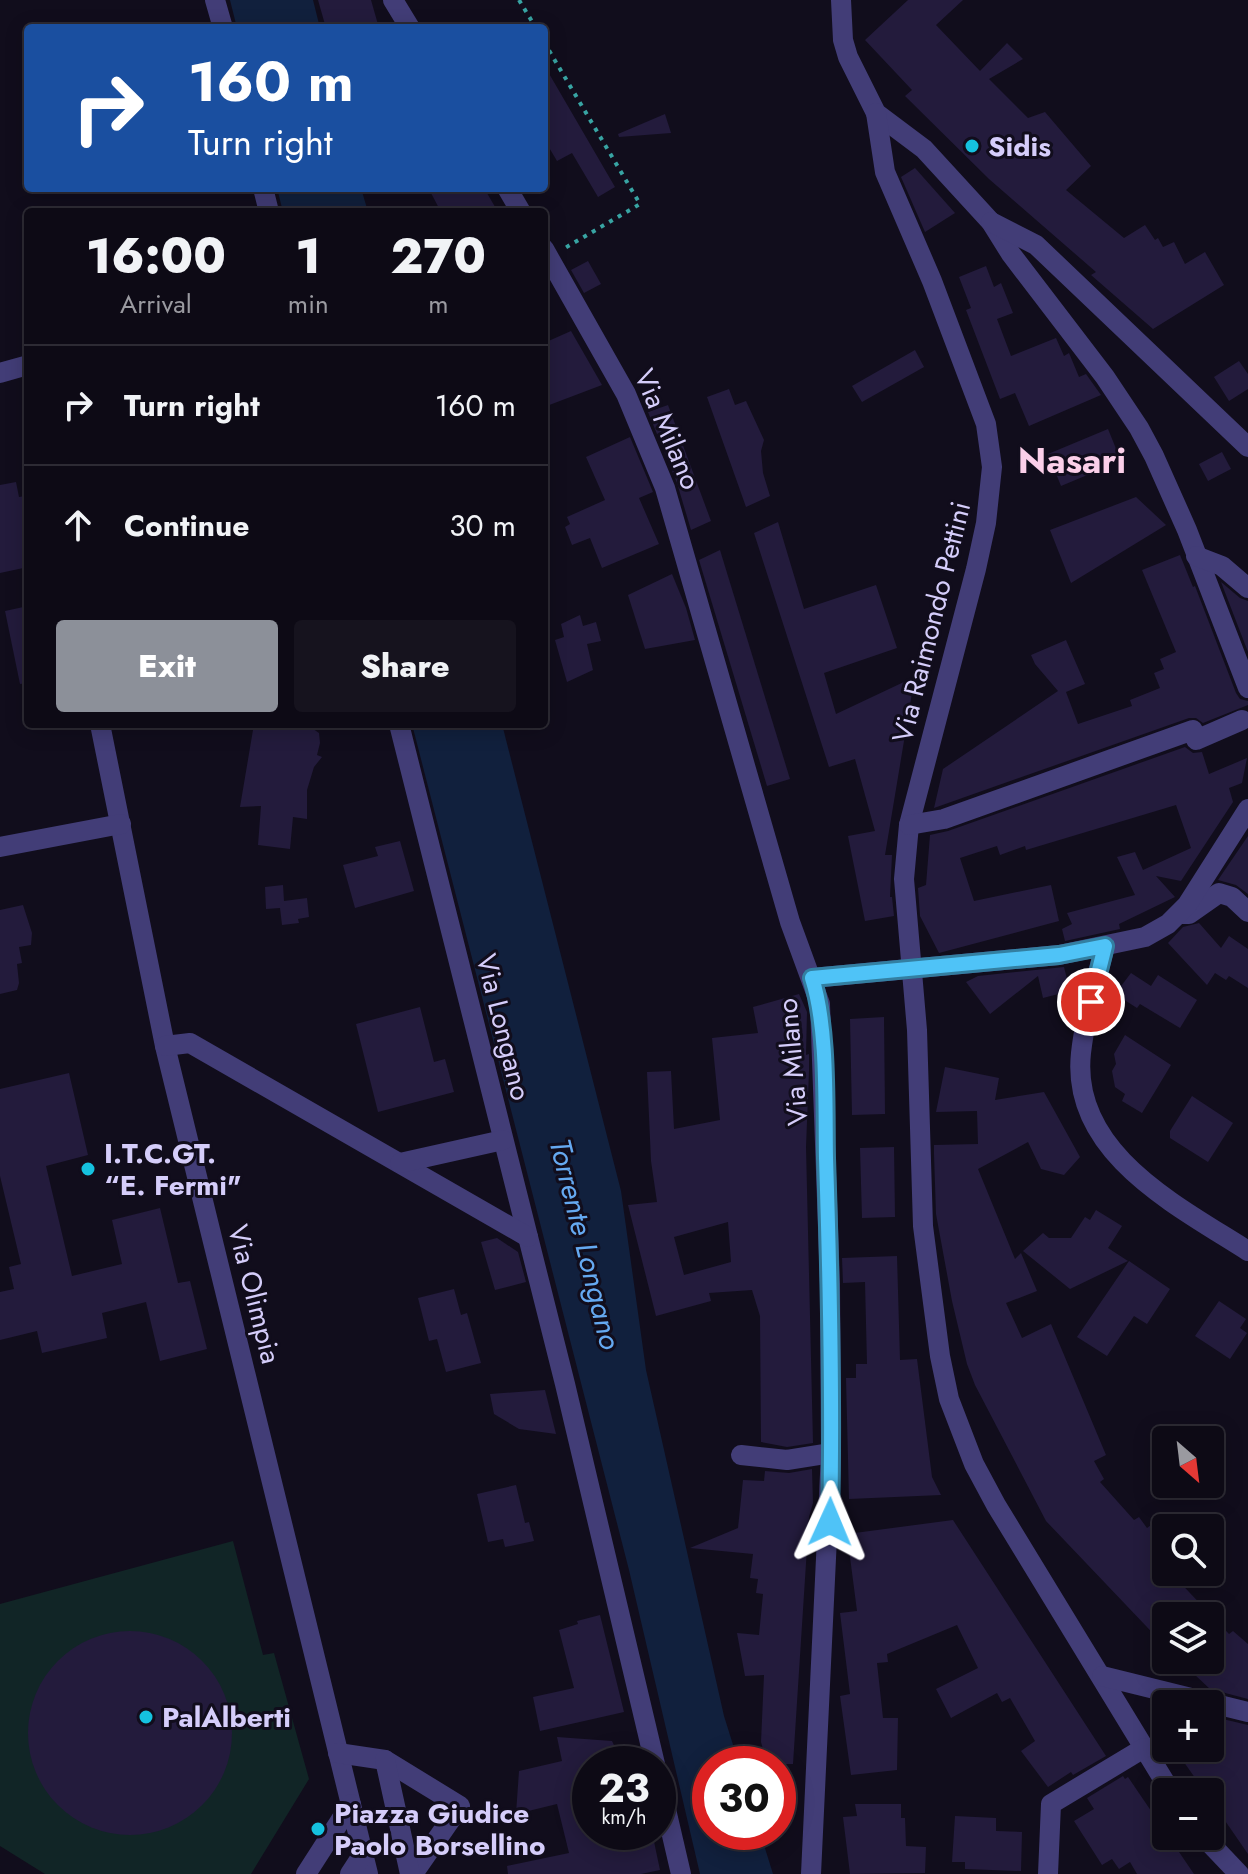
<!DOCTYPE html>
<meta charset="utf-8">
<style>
body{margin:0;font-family:Jost,sans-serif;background:#16131e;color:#f1f3f6;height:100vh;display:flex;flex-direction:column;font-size:30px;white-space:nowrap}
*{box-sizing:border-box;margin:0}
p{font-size:26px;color:#9a9aa0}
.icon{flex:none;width:44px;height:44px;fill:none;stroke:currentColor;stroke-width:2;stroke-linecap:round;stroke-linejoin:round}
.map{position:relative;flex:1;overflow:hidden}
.drawer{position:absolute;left:24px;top:208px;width:524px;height:520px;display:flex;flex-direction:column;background:#0d0a15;border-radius:8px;box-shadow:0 4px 20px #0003,0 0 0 2px #2d2b34}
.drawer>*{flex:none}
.top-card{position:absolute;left:24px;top:24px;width:524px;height:168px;border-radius:8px;box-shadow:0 4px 20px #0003,0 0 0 2px #2d2b34;background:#1a4fa0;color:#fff;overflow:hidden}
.needle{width:52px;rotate:152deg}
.controls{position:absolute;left:1152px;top:1426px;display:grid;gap:16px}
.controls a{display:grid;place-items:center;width:72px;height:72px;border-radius:8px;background:#0d0a15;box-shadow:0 4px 20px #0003,0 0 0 2px #2d2b34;font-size:40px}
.speed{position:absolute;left:572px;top:1746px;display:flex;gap:16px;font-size:40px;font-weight:700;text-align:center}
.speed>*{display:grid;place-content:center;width:104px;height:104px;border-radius:50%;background:#0d0a15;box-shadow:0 4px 20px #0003,0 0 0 2px #2d2b34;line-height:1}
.speed small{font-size:20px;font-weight:400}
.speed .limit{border:12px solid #d22;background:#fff;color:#111}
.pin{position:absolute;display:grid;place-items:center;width:68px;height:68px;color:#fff;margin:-34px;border:4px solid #fff;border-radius:50%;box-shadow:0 2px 8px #0007}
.me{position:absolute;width:88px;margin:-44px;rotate:1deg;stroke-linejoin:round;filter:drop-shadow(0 0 6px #0008)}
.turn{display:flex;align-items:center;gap:28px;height:168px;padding:0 32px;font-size:36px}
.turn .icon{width:104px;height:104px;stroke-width:2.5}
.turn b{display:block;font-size:56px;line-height:68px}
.eta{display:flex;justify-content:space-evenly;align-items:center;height:136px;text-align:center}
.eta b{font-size:48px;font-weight:800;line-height:56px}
.action{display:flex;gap:16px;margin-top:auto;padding:16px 32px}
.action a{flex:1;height:92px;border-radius:8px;background:#8c9099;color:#fff;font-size:32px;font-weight:800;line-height:92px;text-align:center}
.action a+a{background:#16131e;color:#f1f3f6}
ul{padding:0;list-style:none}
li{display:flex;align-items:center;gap:24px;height:120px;padding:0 32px;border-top:2px solid #2d2b34}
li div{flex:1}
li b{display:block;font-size:30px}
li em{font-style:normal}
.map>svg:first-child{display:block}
.green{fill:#112526}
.water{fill:#11203d}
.building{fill:#231b3c;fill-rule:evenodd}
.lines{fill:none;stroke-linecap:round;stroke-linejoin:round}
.path{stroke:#38a4a3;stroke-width:4;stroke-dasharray:4 6;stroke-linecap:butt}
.minor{stroke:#423d77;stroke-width:20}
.route-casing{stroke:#337fa1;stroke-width:20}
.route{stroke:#4fc3f7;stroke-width:14}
.poi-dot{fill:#15c1df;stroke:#110d1c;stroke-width:3}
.labels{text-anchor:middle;stroke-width:6;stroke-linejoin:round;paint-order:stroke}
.poi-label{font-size:28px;font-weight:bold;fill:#d5cdfa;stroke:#110d1c;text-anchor:start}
.street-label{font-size:28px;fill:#d5cdfa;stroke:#110d1c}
.water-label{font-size:30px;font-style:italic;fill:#65a9f1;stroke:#110d1c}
.district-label{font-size:36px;font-weight:bold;fill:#fbcfe9;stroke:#110d1c}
</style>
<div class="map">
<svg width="1248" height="1874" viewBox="0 0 1248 1874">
<rect width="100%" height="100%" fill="#110d1c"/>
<path class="green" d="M233 1541 263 1655 274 1653 309 1779 251 1874H45L0 1846V1604Z"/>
<g class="water">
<path d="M230 0H313L320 28H237Z"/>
<path d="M277 188H361L368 212H283Z"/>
<path d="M412 724H502L621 1191 646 1370 724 1716 739 1764H710V1832H760L773 1874H700L629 1570Z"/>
</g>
<g class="building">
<path d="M318 0H371L379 28H326Z"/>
<path d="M908 0H963L936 25 980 71 1007 43 1023 59 989 79 1028 118 1045 112 1091 166 1066 190 1124 238 1145 225 1155 240 1158 238 1163 247 1174 242 1185 264 1205 252 1224 285 1153 329 1091 275 1096 272 989 179 905 96 912 90 865 40Z"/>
<path d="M544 65 615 187 598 197 572 153 557 161 544 139Z"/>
<path d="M665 114 671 133 619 137 618 134Z"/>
<path d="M915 168 955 213 925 232 901 177Z"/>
<path d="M442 188H484L498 212H441L431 193Z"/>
<path d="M588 261 601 284 584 293 571 270Z"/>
<path d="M986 266 994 287 1001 283 1013 313 997 319 1011 356 1056 338 1064 356 1069 353 1079 377 1086 374 1101 395 1029 426 1015 393 1000 399 966 310 971 308 959 277Z"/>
<path d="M571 331 602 385 544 407V343Z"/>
<path d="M915 350 924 367 862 402 852 386Z"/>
<path d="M1239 361 1248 374V389L1229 401 1214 377Z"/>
<path d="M729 389 735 405 746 401 764 440 761 451 763 473 770 496 746 507 707 397Z"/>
<path d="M668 405 711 521 691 530 677 483 648 412Z"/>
<path d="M1108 429 1121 461 1061 486 1048 454Z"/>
<path d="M630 437 653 492 639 498 659 544 602 568 590 538 572 545 565 527 570 524 567 517 605 500 586 457Z"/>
<path d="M1222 452 1231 469 1208 481 1199 464Z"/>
<path d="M16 482 19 497 25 496 28 513V567L0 573V485Z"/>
<path d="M1136 497 1166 525 1071 583 1050 530Z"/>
<path d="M778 522 804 609 876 585 897 648 824 673 836 714 906 681 912 693 885 855H892L890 897H892L894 916 865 921 848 836 875 831 855 759 829 767 754 533Z"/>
<path d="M720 550 790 779 767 786 699 560Z"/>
<path d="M1180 555 1193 587 1195 586 1236 693 1240 699 1248 701V705L1203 723 1196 718H1189L934 808 943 769 1058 691 1035 664 1031 655 1066 640 1085 684 1066 692 1078 724 1132 706 1130 700 1160 688 1154 673 1164 669 1160 659 1176 652 1142 570Z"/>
<path d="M672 574 686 608 695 640 645 649 628 595Z"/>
<path d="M1221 582 1240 598 1248 601V652Z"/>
<path d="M28 606V683L20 684 5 611Z"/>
<path d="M580 615 583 626 596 622 601 641 587 644 593 670 567 682 555 640 564 637 561 624Z"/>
<path d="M254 724H306L319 733 320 743 317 755 322 757 314 767 307 790V819L293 817 290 849 258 845 261 806 240 807Z"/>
<path d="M1185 747 1193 753 1202 752 1209 774 1247 758 1242 783 1229 788 1233 802 1181 881 1156 876 1175 897 1119 924 1120 929 1065 941 1062 929 1072 924 1067 913 1135 895 1117 857 1135 852 1143 870 1191 848 1176 805 1026 850 1025 846 1000 855 997 846 960 858 974 901 1051 885 1059 921 939 953 920 916 918 888 926 885 930 835 948 831Z"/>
<path d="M1248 836V894L1236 885 1218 880Z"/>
<path d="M400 841 414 891 355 908 343 865 378 856 375 847Z"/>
<path d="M283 885 284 901 307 898 309 917 298 919 299 923 282 925 280 908 266 909 265 887Z"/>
<path d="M23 905 32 933 31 945 19 947 22 963 17 964 19 983 17 990 0 994V910Z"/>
<path d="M1199 923 1221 948 1229 936 1248 949V988L1229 976 1226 980 1215 973 1207 985 1168 943 1183 927Z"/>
<path d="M1064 967 1070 991 1043 998 1038 976 990 1014 966 982 978 976Z"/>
<path d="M1131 973 1151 986 1158 975 1197 1000 1180 1028 1140 1004 1137 1008 1115 994Z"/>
<path d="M799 994 807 1012 806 1055 809 1054V1071L806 1147 813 1443 787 1447 761 1442 760 1316 752 1290 709 1293 711 1301 656 1316 628 1205 657 1202 651 1161 647 1072 671 1071 674 1129 720 1120 712 1038 758 1033 753 1007ZM728 1222 731 1262 684 1275 674 1237Z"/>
<path d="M420 1007 434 1062 445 1059 454 1092 378 1112 356 1024Z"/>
<path d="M884 1017 885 1114 852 1115 850 1019Z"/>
<path d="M1125 1035 1171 1065 1142 1113 1122 1101 1125 1094 1115 1087 1112 1071 1116 1064 1114 1054Z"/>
<path d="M945 1067 999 1078 995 1100 1044 1092 1080 1157 1064 1175 1041 1169 1028 1142 978 1169 1015 1259 1021 1253 1037 1291 1006 1303 1022 1338 1051 1324 1106 1455 1094 1461 1104 1479 1100 1482 1134 1520 1139 1517 1147 1528 1158 1520 1166 1530V1572H1170L1229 1634 1233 1631 1248 1644V1699L1210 1689 1179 1660H1210V1616H1166V1647L1046 1521 975 1385 967 1364 952 1301 936 1214 934 1154V1145L978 1144 977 1111 936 1112Z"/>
<path d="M69 1073 88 1155 46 1166 72 1276 122 1264 112 1220 160 1208 178 1283 190 1281 207 1349 160 1361 146 1302 102 1313 107 1338 42 1353 37 1331 0 1340V1292L14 1289 9 1267 21 1264 0 1176V1089Z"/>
<path d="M1192 1096 1233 1123 1208 1162 1170 1138V1131Z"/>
<path d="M894 1147 895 1217 862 1218 860 1148Z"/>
<path d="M1096 1210 1122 1226 1108 1248 1128 1261 1070 1289 1023 1251 1043 1233 1049 1238H1071L1085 1217 1090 1220Z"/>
<path d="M497 1238 518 1252 526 1282 495 1290 481 1242Z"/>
<path d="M897 1256 900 1360 917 1359 932 1477 941 1495 849 1499 846 1378H856V1364H867L865 1282 843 1283 842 1258Z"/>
<path d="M1129 1261 1170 1289 1147 1324 1134 1316 1107 1356 1077 1337Z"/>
<path d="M454 1289 461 1315 467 1313 481 1363 446 1372 437 1339 429 1341 418 1298Z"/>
<path d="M1219 1301 1246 1319 1240 1328 1247 1333 1230 1359 1195 1336Z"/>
<path d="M545 1390 556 1434 519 1429 494 1414 490 1394Z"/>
<path d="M812 1469 813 1503 809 1517 793 1764H767L761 1742 764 1675 745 1676 737 1633 759 1635 763 1594 756 1593 758 1579 750 1578 753 1554 690 1548 738 1528 743 1480 764 1481 765 1471 789 1473Z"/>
<path d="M516 1485 525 1523 529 1522 534 1541 505 1547 503 1539 488 1542 477 1494Z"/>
<path d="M953 1520 1106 1756 1073 1775 1071 1772 1048 1787 1021 1751 1035 1741 1010 1698 1002 1702 997 1693 951 1718 936 1689 978 1668 957 1625 887 1654 888 1662 877 1663 883 1718H898L897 1770 851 1775 840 1696 850 1694 840 1613 857 1611 847 1534Z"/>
<path d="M600 1615 624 1712 540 1731 533 1697 574 1688 559 1630 578 1624 577 1621Z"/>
<circle cx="130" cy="1733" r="102"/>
<path d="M1210 1716 1248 1725V1854L1210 1799V1792H1205L1174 1748H1210Z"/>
<path d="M557 1737 612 1741 623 1764H590V1832H652L660 1870 641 1874H508L507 1866 569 1853 557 1804 516 1814 519 1771 562 1761Z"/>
<path d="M1123 1776 1125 1779 1128 1777 1194 1874H1137L1130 1862 1119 1869 1112 1859 1102 1865 1074 1821 1094 1809 1087 1798Z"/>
<path d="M855 1804H901V1818H905L906 1846 926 1847 925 1873 850 1874 843 1817 857 1816Z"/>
<path d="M955 1816 996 1818V1831L1022 1832 1021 1871 965 1869V1862H952Z"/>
</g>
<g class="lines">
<g class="path">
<path d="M519 0 536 28"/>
<path d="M544 42 640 204 565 248"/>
</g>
<g class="minor">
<path d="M215 0 223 28"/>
<path d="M393 0 410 28"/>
<path d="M841 0 843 40 848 57 876 113 924 149 991 222 1011 254 1105 377 1139 428 1154 456 1187 530 1248 688"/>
<path d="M876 113 885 172 932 281 986 424 992 467 986 523 976 569 909 825 904 879 917 1030 923 1226 940 1356 949 1399 974 1464 996 1505 1171 1792"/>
<path d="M263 188 269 212"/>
<path d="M507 188 521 212"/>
<path d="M991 222 1036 245 1248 447"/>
<path d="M544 249 626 394 665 488 790 922 820 1004 830 1284 831 1453 811 1874"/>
<path d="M0 373 28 365"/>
<path d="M1196 556 1222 566 1248 588"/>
<path d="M100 724 165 1046 368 1874"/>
<path d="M399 724 565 1384 655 1764"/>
<path d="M909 825 944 819 1193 730 1196 740 1242 720"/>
<path d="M0 847 121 824"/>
<path d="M1182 914H1189L1219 893 1232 897 1248 912"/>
<path d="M1105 946C1096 981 1085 1017 1081 1053 1070 1153 1178 1206 1248 1251"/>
<path d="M812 978 1059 955 1145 937 1168 924 1187 905 1248 809"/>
<path d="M165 1046 190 1043 528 1237"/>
<path d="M400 1163 503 1140"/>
<path d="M741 1455 787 1460 831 1453"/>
<path d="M1102 1676 1248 1712"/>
<path d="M338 1753 385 1760 460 1806 413 1874"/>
<path d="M385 1760 410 1874"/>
<path d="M658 1775 681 1874"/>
<path d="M1203 1836 1239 1874"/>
<path d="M306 1874 351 1804"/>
<path d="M350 1874 363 1854"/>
<path d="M1048 1874 1051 1804 1144 1748"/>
</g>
</g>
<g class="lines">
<g class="route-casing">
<path id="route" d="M830 1522C833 1401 830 1280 826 1158 825 1104 828 1028 812 978L1059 955 1105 946 1091 1002"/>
</g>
<use href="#route" class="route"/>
</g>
<g class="poi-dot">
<circle cx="972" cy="146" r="8"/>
<circle cx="88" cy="1169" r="8"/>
<circle cx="146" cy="1717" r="8"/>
<circle cx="318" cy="1829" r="8"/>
</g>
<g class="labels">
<g class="poi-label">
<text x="988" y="156">Sidis</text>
<text x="104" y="1163">I.T.C.GT.<tspan x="104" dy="32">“E. Fermi"</tspan></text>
<text x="162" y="1727">PalAlberti</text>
<text x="334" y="1823">Piazza Giudice<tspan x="334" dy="32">Paolo Borsellino</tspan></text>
</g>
<g class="street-label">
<text transform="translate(668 429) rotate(67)" y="10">Via Milano</text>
<text transform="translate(931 622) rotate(-76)" y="10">Via Raimondo Pettini</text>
<text transform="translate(504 1027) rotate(76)" y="10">Via Longano</text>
<text transform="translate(792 1062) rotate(-95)" y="10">Via Milano</text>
<text transform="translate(255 1294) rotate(76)" y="10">Via Olimpia</text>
</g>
<g class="water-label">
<text transform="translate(585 1244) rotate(76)" y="10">Torrente Longano</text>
</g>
<g class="district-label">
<text x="1072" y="473">Nasari</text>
</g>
</g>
</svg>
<div class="controls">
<a><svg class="needle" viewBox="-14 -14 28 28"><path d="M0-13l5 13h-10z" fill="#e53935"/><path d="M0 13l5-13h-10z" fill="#9a9aa0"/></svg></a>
<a><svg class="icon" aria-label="search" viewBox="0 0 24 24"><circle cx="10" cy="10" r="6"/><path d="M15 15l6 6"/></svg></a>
<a><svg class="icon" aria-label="layers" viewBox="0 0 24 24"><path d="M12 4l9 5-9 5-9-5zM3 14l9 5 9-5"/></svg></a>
<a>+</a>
<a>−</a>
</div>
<div class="speed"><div>23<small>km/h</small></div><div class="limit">30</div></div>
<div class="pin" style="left:1091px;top:1002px;background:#d93025"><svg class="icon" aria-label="arrive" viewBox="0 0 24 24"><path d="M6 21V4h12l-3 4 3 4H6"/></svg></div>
<svg class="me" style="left:830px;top:1522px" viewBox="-20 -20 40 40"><path d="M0-17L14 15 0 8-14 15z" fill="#4fc3f7" stroke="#fff" stroke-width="4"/></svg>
<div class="top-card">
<div class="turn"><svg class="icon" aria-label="right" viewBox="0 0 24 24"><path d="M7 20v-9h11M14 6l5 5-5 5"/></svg><div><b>160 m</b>Turn right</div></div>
</div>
<section class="drawer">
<div class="eta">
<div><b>16:00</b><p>Arrival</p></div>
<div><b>1</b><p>min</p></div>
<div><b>270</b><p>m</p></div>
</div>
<ul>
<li><svg class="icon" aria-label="right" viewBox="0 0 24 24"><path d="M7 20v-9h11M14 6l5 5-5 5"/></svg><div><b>Turn right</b></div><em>160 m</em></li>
<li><svg class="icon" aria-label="ahead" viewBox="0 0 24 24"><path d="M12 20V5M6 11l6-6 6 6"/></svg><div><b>Continue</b></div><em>30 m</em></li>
</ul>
<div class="action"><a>Exit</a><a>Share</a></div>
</section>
</div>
